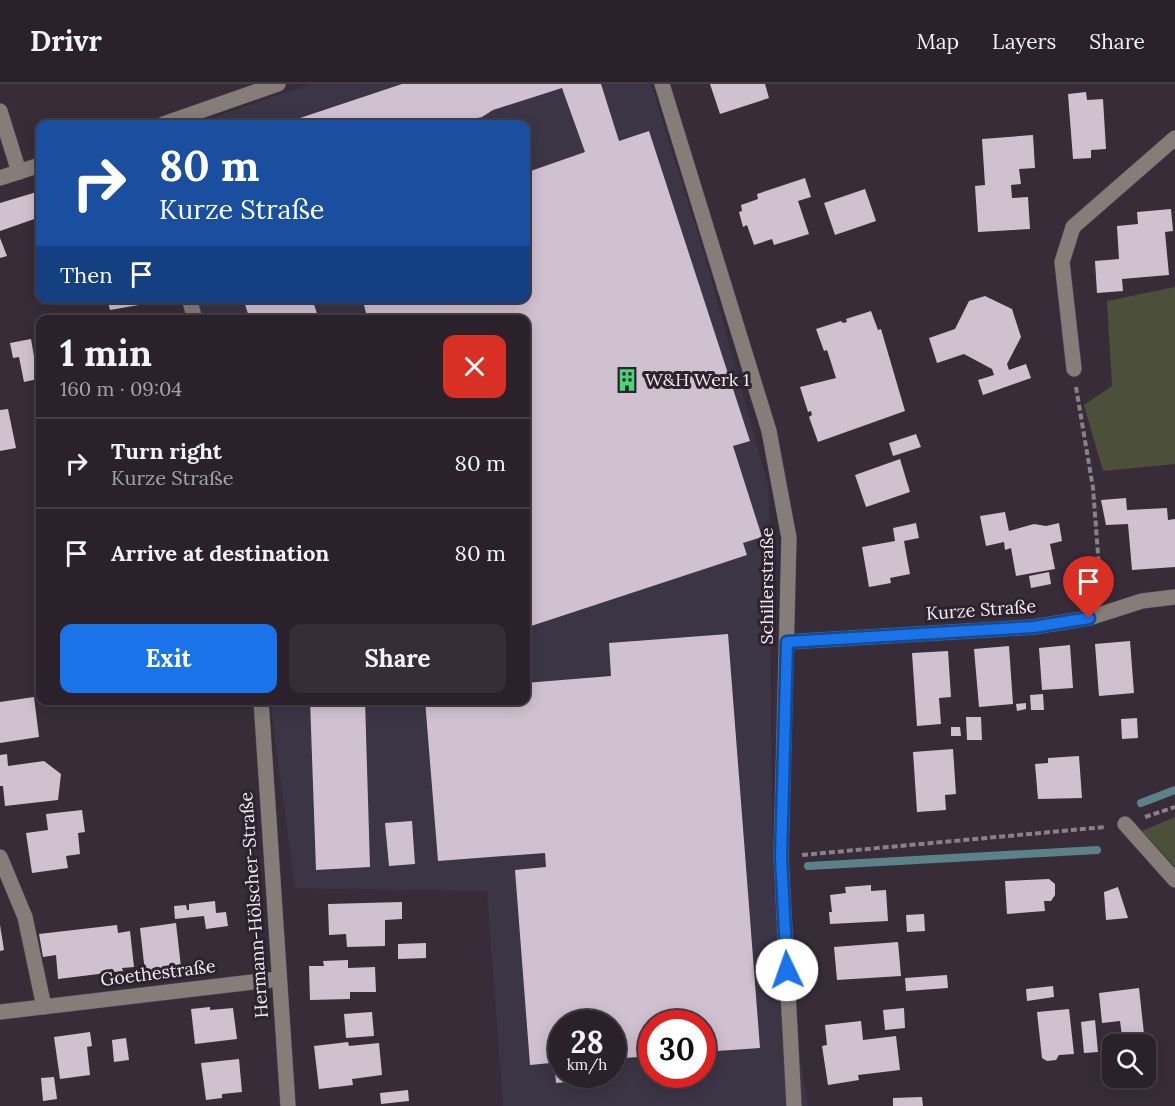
<!DOCTYPE html>
<meta charset="utf-8">
<style>
body{margin:0;font-family:Lora,serif;background:#362e36;color:#f1f3f6;height:100vh;display:flex;flex-direction:column;font-size:22px;white-space:nowrap}
*{box-sizing:border-box;margin:0}
p{font-size:20px;color:#a5a3a8}
.icon{flex:none;width:33px;height:33px;fill:none;stroke:currentColor;stroke-width:2;stroke-linecap:round;stroke-linejoin:round}
.map{position:relative;flex:1;overflow:hidden}
.side{position:absolute;left:36px;top:231px;width:494px;height:390px;display:flex;flex-direction:column;background:#2a212a;border-radius:12px;box-shadow:0 3px 15px #0003,0 0 0 2px #463e47}
.side>*{flex:none}
.banner{position:absolute;left:36px;top:36px;width:494px;height:183px;border-radius:12px;box-shadow:0 3px 15px #0003,0 0 0 2px #463e47;background:#1a4fa0;color:#fff;overflow:hidden}
.buttons{position:absolute;left:1102px;top:950px;display:grid;gap:12px}
.buttons a{display:grid;place-items:center;width:54px;height:54px;border-radius:12px;background:#2a212a;box-shadow:0 3px 15px #0003,0 0 0 2px #463e47;font-size:30px}
.speed{position:absolute;left:548px;top:926px;display:flex;gap:12px;font-size:30px;font-weight:700;text-align:center}
.speed>*{display:grid;place-content:center;width:78px;height:78px;border-radius:50%;background:#2a212a;box-shadow:0 3px 15px #0003,0 0 0 2px #463e47;line-height:1}
.speed small{font-size:15px;font-weight:400}
.speed .limit{border:9px solid #d22;background:#fff;color:#111}
.pin{position:absolute;display:grid;place-items:center;width:51px;height:51px;color:#fff;margin:-62px -26px;border-radius:50% 50% 50% 0;rotate:-45deg;box-shadow:0 0 6px #0007}
.pin .icon{rotate:45deg}
.me{position:absolute;width:66px;margin:-33px;rotate:357deg;stroke-linejoin:round;filter:drop-shadow(0 0 4px #0008)}
.turn{display:flex;align-items:center;gap:21px;height:126px;padding:0 24px;font-size:27px}
.turn .icon{width:78px;height:78px;stroke-width:2.5}
.turn b{display:block;font-size:42px;line-height:51px}
.then{display:flex;align-items:center;height:57px;padding:0 24px;background:#0003;gap:12px;font-size:22px}
.round{display:grid;place-items:center;flex:none;width:63px;height:63px;border-radius:12px;background:#362e36}
.head{display:flex;align-items:center;justify-content:space-between;height:102px;padding:0 24px}
h1{font-size:36px;font-weight:800;line-height:45px}
.action{display:flex;gap:12px;margin-top:auto;padding:12px 24px}
.action a{flex:1;height:69px;border-radius:12px;background:#1a73e8;color:#fff;font-size:24px;font-weight:800;line-height:69px;text-align:center}
.action a+a{background:#362e36;color:#f1f3f6}
ul{padding:0;list-style:none}
li{display:flex;align-items:center;gap:18px;height:90px;padding:0 24px;border-top:2px solid #463e47}
li div{flex:1}
li b{display:block;font-size:22px}
li em{font-style:normal}
header{display:flex;align-items:center;gap:36px;box-sizing:border-box;height:84px;padding:0 30px;background:#2a212a;border-bottom:2px solid #463e47}
header strong{font-size:28px}
nav{display:flex;gap:33px;margin-inline-start:auto;font-size:21px}
.map>svg:first-child{display:block}
.industrial{fill:#3b3546;fill-rule:evenodd}
.green{fill:#4c4f3a}
.lines{fill:none;stroke-linecap:round;stroke-linejoin:round}
.stream{stroke:#5b8189;stroke-width:8}
.building{fill:#d0c1d0}
.minor-casing{stroke:#564b56;stroke-width:16}
.path{stroke:#8a808a;stroke-width:4;stroke-dasharray:6 3;stroke-linecap:butt}
.minor{stroke:#867d79;stroke-width:15}
.route-casing{stroke:#114b97;stroke-width:15}
.route{stroke:#1a73e8;stroke-width:10}
.labels{text-anchor:middle;stroke-width:6;stroke-linejoin:round;paint-order:stroke}
.poi-label{font-size:18px;fill:#f3ebf3;stroke:#2d222e;text-anchor:start}
.street-label{font-size:18px;fill:#f3ebf3;stroke:#2d222e}
</style>
<header>
<strong>Drivr</strong>
<nav><a>Map</a><a>Layers</a><a>Share</a></nav>
</header>
<div class="map">
<svg width="1175" height="1022" viewBox="0 0 1175 1022">
<rect width="100%" height="100%" fill="#382c38"/>
<path class="industrial" d="M311 0H651L706 176 769 405 773 803 808 1022H503L487 807 295 804 270 617 525 616V236L199 235 192 215 525 214V40H194ZM561 939H612V990H561ZM651 939H702V990H651Z"/>
<g class="green">
<path d="M1175 203V380L1103 387 1084 321 1112 302 1107 217Z"/>
<path d="M1175 733V783L1142 747Z"/>
</g>
<g class="lines">
<g class="stream">
<path d="M1141 719 1175 706"/>
<path d="M808 782 1097 766"/>
</g>
</g>
<g class="building">
<path d="M402 0H601L619 57 649 47 750 357 733 362 762 453 743 459 747 471 525 544V236H368L362 214H525V89L585 68 562 4 493 26 482 33 450 40H282Z"/>
<path d="M710 0H765L769 14 720 30Z"/>
<path d="M1086 8 1087 16 1103 15 1106 65 1091 66V74L1073 75 1068 10Z"/>
<path d="M1033 51 1035 84 1019 85 1021 100 1011 101 1012 114 1028 113 1030 145 978 148 975 102 985 101 982 55Z"/>
<path d="M805 94 811 113 798 117 809 150 774 161 772 155 754 161 747 141 743 143 739 128 742 127 741 121 758 115 757 110Z"/>
<path d="M865 105 876 137 835 151 824 119Z"/>
<path d="M40 107V133L0 147V119Z"/>
<path d="M1171 125 1173 147 1165 148 1169 191 1122 195 1123 207 1097 209 1095 177 1119 175 1117 142 1138 140 1137 128Z"/>
<path d="M0 154 7 172 0 174Z"/>
<path d="M985 212 1012 225 1021 253 1007 280 1009 286 1026 280 1031 294 983 311 978 296 994 291 992 285 964 270 937 279 929 254 955 245 969 217Z"/>
<path d="M107 214H168V216L110 226Z"/>
<path d="M243 214H312L319 236H250Z"/>
<path d="M871 227 878 246 881 245 905 327 818 358 809 333 812 331 811 327 808 328 800 303 836 294 827 266 824 267 816 245 841 237 843 239 847 238 846 235Z"/>
<path d="M31 255 38 295 24 298 19 273 13 274 10 259Z"/>
<path d="M8 325 16 364 0 367V326Z"/>
<path d="M916 350 921 363 893 372 889 359Z"/>
<path d="M900 375 910 408 866 423 855 391Z"/>
<path d="M1126 414 1127 426 1167 424 1168 436 1175 435V483L1132 486 1128 440 1106 441 1101 416Z"/>
<path d="M1005 428 1009 447 1034 440 1046 442 1059 439 1062 457 1050 460 1055 485 1016 492 1011 464 1005 466 1004 458 986 462 980 432Z"/>
<path d="M916 439 919 454 904 457 910 490 890 494 891 499 869 503 862 463 895 457 893 444Z"/>
<path d="M1049 488 1051 500 1031 504 1029 492Z"/>
<path d="M728 550 760 964 702 968V939H651V972L612 975V939H561V978L530 981 515 786 546 783 545 769 438 777 425 616H525V599L611 592 609 559Z"/>
<path d="M1130 557 1134 609 1099 612 1095 560Z"/>
<path d="M1070 561 1073 604 1042 606 1039 564Z"/>
<path d="M1009 562 1013 620 979 623 974 565Z"/>
<path d="M948 567 951 613 939 614 941 640 917 642 912 569Z"/>
<path d="M1043 610 1044 626H1031L1030 611Z"/>
<path d="M34 613 39 653 0 659V618Z"/>
<path d="M310 616H365L370 783 316 786Z"/>
<path d="M1026 619V625L1017 627 1016 620Z"/>
<path d="M966 633H981L982 656H967Z"/>
<path d="M1137 634 1138 654 1122 655 1121 635Z"/>
<path d="M951 643H960L961 652H951Z"/>
<path d="M953 665 956 710 945 711 946 726 917 728 913 668Z"/>
<path d="M7 670 8 682 44 677 61 690 58 716 5 722 3 702H0V671Z"/>
<path d="M1079 672 1082 714 1038 715 1035 680 1048 679V674Z"/>
<path d="M82 726 85 748 78 749 80 770 66 772 68 784 32 789 26 749 48 746 46 730Z"/>
<path d="M412 737 415 780 389 782 385 739Z"/>
<path d="M1049 795 1055 800V811L1051 817H1044L1045 827 1007 830 1005 797Z"/>
<path d="M871 801V807L886 806 888 837 830 840 829 828H832L830 811 846 809 845 803Z"/>
<path d="M1118 803 1128 834 1106 836 1104 808Z"/>
<path d="M215 817 216 829 226 828 228 842 206 845 204 832 175 835 174 822 186 821 187 826H189V820Z"/>
<path d="M402 818V835L385 836V862L347 863 346 850 329 851 328 820Z"/>
<path d="M924 830 925 847 907 848 906 831Z"/>
<path d="M176 839 182 892 146 897 140 844Z"/>
<path d="M0 841 4 866 0 867Z"/>
<path d="M117 841 118 849 130 847 134 883 122 884 123 887 58 895 56 871 43 873 39 850Z"/>
<path d="M898 858 901 892 837 896 834 863Z"/>
<path d="M426 859V874L398 875V860Z"/>
<path d="M348 876V884L375 883 376 908H350V915L310 916 309 882H324L323 877Z"/>
<path d="M947 891 948 904 906 907 905 894Z"/>
<path d="M1053 902 1054 913 1027 917 1026 905Z"/>
<path d="M1139 904 1145 959 1123 960 1120 937 1102 939 1099 909Z"/>
<path d="M210 923V926L233 924 237 955 195 960 191 925Z"/>
<path d="M904 924 905 944 885 946 883 926Z"/>
<path d="M1069 925 1074 970 1059 971 1056 976 1047 977 1042 974 1037 928Z"/>
<path d="M372 928 374 952 346 954 344 930Z"/>
<path d="M1095 936 1098 968 1084 969 1081 938Z"/>
<path d="M861 937 863 956 896 952 900 986 858 991 859 996 828 1001 822 962 827 961 825 941Z"/>
<path d="M90 948 92 962 87 963 90 991 60 995 54 953Z"/>
<path d="M126 954 129 976 114 978 112 956Z"/>
<path d="M348 958 349 962 379 959 382 991 352 995 353 1001 319 1005 314 962Z"/>
<path d="M239 975 242 1008 222 1010V1014L206 1016 201 979Z"/>
<path d="M561 986V990H581V997L556 999 555 987Z"/>
<path d="M54 993 57 1015 43 1017 41 994Z"/>
<path d="M408 1006 409 1017 381 1020 380 1009Z"/>
<path d="M922 1013 923 1022H893V1014Z"/>
</g>
<g class="lines">
<g class="minor-casing">
<g id="minor">
<path d="M662 0 769 347 789 454 781 773 794 1022"/>
<path d="M0 27 19 88"/>
<path d="M163 40 278 0"/>
<path d="M0 94 40 81"/>
<path d="M189 214 195 236"/>
<path d="M1074 285 1062 178 1073 143 1175 54"/>
<path d="M787 558 1033 543 1089 534 1142 517 1175 513"/>
<path d="M261 616 288 1022"/>
<path d="M1125 740 1175 796"/>
<path d="M0 773 25 833 44 923"/>
<path d="M0 928 278 895"/>
</g>
</g>
<g class="path">
<path d="M1076 303 1093 404 1101 510"/>
<path d="M1145 733 1175 723"/>
<path d="M802 771 1105 743"/>
</g>
<use href="#minor" class="minor"/>
</g>
<g class="lines">
<g class="route-casing">
<path id="route" d="M787 886 781 773 787 558 1033 543 1089 534"/>
</g>
<use href="#route" class="route"/>
</g>
<defs>
<g id="building-bare" transform="scale(1.8)"><path d="M-4-6H4V6H1V3H-1V6H-4ZM-2.5-4.3h1.7v1.8h-1.7ZM.8-4.3h1.7v1.8H.8ZM-2.5-1h1.7V.8h-1.7ZM.8-1h1.7V.8H.8Z" fill="#47d779" stroke="#2d222e" stroke-width="2.5" paint-order="stroke"/></g>
</defs>
<g fill-rule="evenodd">
<use href="#building-bare" x="627" y="296"/>
</g>
<g class="labels">
<g class="poi-label">
<text x="645" y="302">W&amp;H Werk 1</text>
</g>
<g class="street-label">
<text transform="translate(767 502) rotate(-90)" y="6">Schillerstraße</text>
<text transform="translate(981 526) rotate(-4)" y="6">Kurze Straße</text>
<text transform="translate(254 821) rotate(-94)" y="6">Hermann-Hölscher-Straße</text>
<text transform="translate(158 889) rotate(-7)" y="6">Goethestraße</text>
</g>
</g>
</svg>
<div class="buttons">
<a><svg class="icon" aria-label="search" viewBox="0 0 24 24"><circle cx="10" cy="10" r="6"/><path d="M15 15l6 6"/></svg></a>
</div>
<div class="speed"><div>28<small>km/h</small></div><div class="limit">30</div></div>
<div class="pin" style="left:1089px;top:534px;background:#d93025"><svg class="icon" aria-label="arrive" viewBox="0 0 24 24"><path d="M6 21V4h12l-3 4 3 4H6"/></svg></div>
<svg class="me" style="left:787px;top:886px" viewBox="-20 -20 40 40"><circle r="19" fill="#fff"/><path d="M0-13L10 11 0 6-10 11z" fill="#1a73e8"/></svg>
<div class="banner">
<div class="turn"><svg class="icon" aria-label="right" viewBox="0 0 24 24"><path d="M7 20v-9h11M14 6l5 5-5 5"/></svg><div><b>80 m</b>Kurze Straße</div></div>
<div class="then">Then<svg class="icon" aria-label="arrive" viewBox="0 0 24 24"><path d="M6 21V4h12l-3 4 3 4H6"/></svg></div>
</div>
<section class="side">
<div class="head"><div><h1>1 min</h1><p>160 m · 09:04</p></div><a class="round" style="background:#d93025;color:#fff"><svg class="icon" aria-label="close" viewBox="0 0 24 24"><path d="M6 6l12 12M18 6L6 18"/></svg></a></div>
<ul>
<li><svg class="icon" aria-label="right" viewBox="0 0 24 24"><path d="M7 20v-9h11M14 6l5 5-5 5"/></svg><div><b>Turn right</b><p>Kurze Straße</p></div><em>80 m</em></li>
<li><svg class="icon" aria-label="arrive" viewBox="0 0 24 24"><path d="M6 21V4h12l-3 4 3 4H6"/></svg><div><b>Arrive at destination</b></div><em>80 m</em></li>
</ul>
<div class="action"><a>Exit</a><a>Share</a></div>
</section>
</div>
